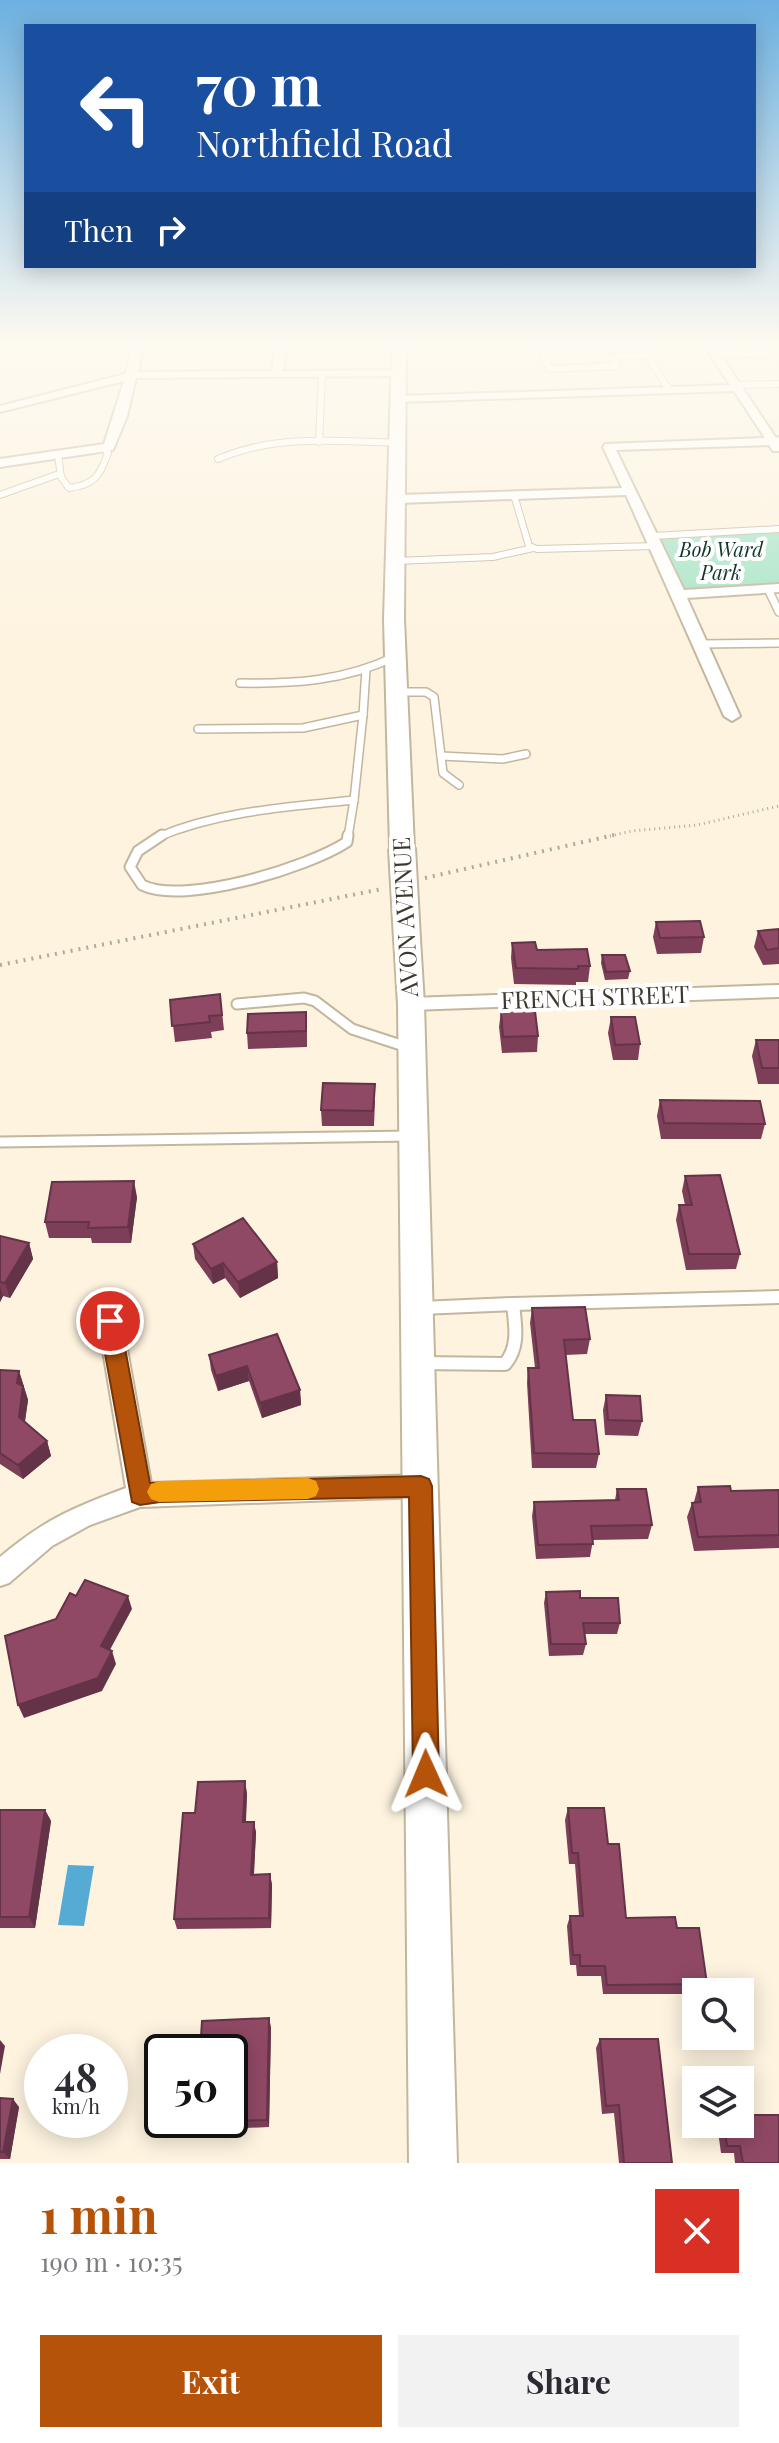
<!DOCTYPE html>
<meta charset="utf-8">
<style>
body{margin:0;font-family:"Playfair Display",serif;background:#f2f2f3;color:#2b2b33;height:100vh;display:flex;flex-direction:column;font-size:30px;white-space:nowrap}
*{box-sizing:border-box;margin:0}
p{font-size:26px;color:#7c7c81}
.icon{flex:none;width:44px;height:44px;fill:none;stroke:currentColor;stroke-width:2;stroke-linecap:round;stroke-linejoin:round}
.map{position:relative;height:2163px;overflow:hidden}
.panel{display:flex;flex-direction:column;background:#fff;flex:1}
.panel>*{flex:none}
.guide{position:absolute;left:24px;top:24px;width:732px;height:244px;border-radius:0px;box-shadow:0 4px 20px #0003;background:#1a4fa0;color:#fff;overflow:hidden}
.controls{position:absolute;left:682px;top:1978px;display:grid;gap:16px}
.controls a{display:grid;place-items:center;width:72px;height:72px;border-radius:0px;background:#fff;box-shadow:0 4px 20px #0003;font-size:40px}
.speed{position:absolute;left:24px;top:2034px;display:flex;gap:16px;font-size:40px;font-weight:700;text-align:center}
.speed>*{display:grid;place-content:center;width:104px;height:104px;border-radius:50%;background:#fff;box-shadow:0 4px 20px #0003;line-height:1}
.speed small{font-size:20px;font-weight:400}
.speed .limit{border:4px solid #111;border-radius:12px;background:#fff;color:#111}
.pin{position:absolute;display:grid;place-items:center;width:68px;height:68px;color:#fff;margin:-34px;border:4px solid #fff;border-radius:50%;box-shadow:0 2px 8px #0007}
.me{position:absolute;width:88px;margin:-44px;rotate:359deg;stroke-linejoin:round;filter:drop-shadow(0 0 6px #0008)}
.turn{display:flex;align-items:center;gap:28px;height:168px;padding:0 40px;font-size:36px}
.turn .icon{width:104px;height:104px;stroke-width:2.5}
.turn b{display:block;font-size:56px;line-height:68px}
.then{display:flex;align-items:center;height:76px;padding:0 40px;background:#0003;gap:16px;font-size:30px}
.round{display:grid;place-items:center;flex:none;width:84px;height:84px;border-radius:0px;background:#f2f2f3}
.summary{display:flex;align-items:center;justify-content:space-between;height:136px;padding:0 40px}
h1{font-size:48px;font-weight:700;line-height:60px;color:#b45309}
.cta{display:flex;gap:16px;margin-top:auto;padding:16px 40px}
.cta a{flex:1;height:92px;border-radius:0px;background:#b45309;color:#fff;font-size:32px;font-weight:700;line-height:92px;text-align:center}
.cta a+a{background:#f2f2f3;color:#2b2b33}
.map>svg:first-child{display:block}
.green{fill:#a4e4c6}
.water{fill:#56abd4}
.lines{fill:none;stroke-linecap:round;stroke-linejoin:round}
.lane-far3-casing{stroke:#c3b69e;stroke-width:8}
.lane-far2-casing{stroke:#c3b69e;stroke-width:10}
.lane-far1-casing{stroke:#c3b69e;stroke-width:13}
.lane-casing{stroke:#c3b69e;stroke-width:16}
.street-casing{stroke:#c3b69e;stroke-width:4}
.secondary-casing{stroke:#c3b69e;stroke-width:4}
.path-far1{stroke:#b1a999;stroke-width:3;stroke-dasharray:1 4;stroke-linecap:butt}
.path{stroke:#b1a999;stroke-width:4;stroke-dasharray:2 6;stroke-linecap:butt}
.lane-far3{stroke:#fff;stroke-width:6}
.lane-far2{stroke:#fff;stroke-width:7}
.lane-far1{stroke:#fff;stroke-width:9}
.lane{stroke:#fff;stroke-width:12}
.street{fill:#fff;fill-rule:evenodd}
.secondary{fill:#fff;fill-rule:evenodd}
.secondary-bridge-casing{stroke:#c3b69e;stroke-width:30;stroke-linecap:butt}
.secondary-bridge{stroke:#fff;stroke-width:26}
.wall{fill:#7c3f57}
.shaded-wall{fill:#653347}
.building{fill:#904965;stroke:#653347;stroke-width:2}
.route{fill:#b45309;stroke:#753606;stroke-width:2}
.slow{fill:#f59e0b}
.labels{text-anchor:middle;stroke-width:8;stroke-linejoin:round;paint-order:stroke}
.far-park-label{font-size:20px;font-style:italic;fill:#0f3728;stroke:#fff}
.street-label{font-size:24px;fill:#3e392f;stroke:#fff}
</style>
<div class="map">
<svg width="779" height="2163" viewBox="0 0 779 2163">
<rect width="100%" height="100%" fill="#fdf3df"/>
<path class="green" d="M779 531V586L678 592 652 537Z"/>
<path class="water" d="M68 1865 94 1866 84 1926 58 1925Z"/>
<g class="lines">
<g class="lane-far3-casing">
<g id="lane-far3">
<path d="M640 348 542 352 549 369 618 366 613 357 648 355"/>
<path d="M645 351 669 390"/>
<path d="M715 355 779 353"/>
<path d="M734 385 779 384"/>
<path d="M319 442 322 374"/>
<path d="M58 455 61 477 69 488C94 485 100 476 108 453L104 448"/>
<path d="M218 459C276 434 337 441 399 443"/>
<path d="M0 495 59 474"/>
<path d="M514 495 529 546 537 549 656 546"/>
<path d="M652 536 779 529"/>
<path d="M396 561 493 557 533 548"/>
</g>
</g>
<g class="lane-far2-casing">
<g id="lane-far2">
<path d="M768 589 779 612"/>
<path d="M701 644 779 643"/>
<path d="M240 683C294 684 344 681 394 657"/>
<path d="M397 692H426L434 697 443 773 459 785"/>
<path d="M198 729 303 728 363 715 366 669"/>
<path d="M441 756 503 759 526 754"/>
<path d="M354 800 363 715"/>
<path d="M158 837C220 811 287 807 354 800"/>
<path d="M348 837 354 800"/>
</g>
</g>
<g class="lane-far1-casing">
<g id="lane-far1">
<path d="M162 835 138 851 130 867 142 885C184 906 309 867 347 842L348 835"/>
<path d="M237 1004 304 998 315 1001 352 1029 410 1048"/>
<path d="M0 1142 412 1136"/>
</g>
</g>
<g class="lane-casing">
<g id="lane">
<path d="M513 1304 779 1297"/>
<path d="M420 1363 505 1364C520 1346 515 1325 513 1304L421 1308"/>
</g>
</g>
<g class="street-casing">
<g id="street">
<path d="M133 348H143L138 372 272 371 276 348H286L283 371 399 370 404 373 399 376 136 378 127 416 113 450 0 467V459L104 444 124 381 0 412V406L125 374Z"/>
<path d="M706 348H716L776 438 779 437V451H773L769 445 616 450 684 590 779 584V592L687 598 740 716 732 721 724 716 626 495 399 503 393 499 399 495 622 488 603 447 605 444 765 438 734 391 399 402 393 399 399 396 730 385Z"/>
<path d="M779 985V997L411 1010 401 1004 411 998Z"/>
<path d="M110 1311 118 1314 122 1321 151 1483 421 1475 430 1478 434 1486 430 1494 421 1497 140 1507 90 1525 52 1546 9 1583 0 1586V1557C44 1520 72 1508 126 1488L98 1321 102 1314Z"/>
</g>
</g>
<g class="secondary-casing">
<g id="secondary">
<path d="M392 348H406L404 619 414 848 410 853H394L390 848 384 619Z"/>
<path d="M407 931 416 933 420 939 424 1004 457 2163H409L398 1004 394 939 398 933Z"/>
</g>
</g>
<path class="path-far1" d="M605 837 632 831 697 825 779 806"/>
<g class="path">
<path d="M425 878 614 835"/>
<path d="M0 965 382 889"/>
</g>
<use href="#lane-far3" class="lane-far3"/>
<use href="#lane-far2" class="lane-far2"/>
<use href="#lane-far1" class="lane-far1"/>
<use href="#lane" class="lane"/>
<use href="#street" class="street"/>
<use href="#secondary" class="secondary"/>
<g class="secondary-bridge-casing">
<path id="secondary-bridge" d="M402 848 407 939"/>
</g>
<use href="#secondary-bridge" class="secondary-bridge"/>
</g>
<g class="wall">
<path d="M656 922 704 937 701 953 657 954 653 937Z"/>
<path d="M779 929V964L763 965 754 947 758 931Z"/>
<path d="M512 943 590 966 588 982H576V985L514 984 511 958Z"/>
<path d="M602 955 630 971 628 979 605 980 601 963Z"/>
<path d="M220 994 224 1030 211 1032 212 1038 175 1042 170 1000Z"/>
<path d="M501 1011 538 1036 537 1052 502 1053 499 1027Z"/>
<path d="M611 1017 640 1044 638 1060H613L608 1033Z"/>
<path d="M307 1028V1047L248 1049 247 1033Z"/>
<path d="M756 1040H779V1084H758L752 1056Z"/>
<path d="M375 1100 374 1126H322L321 1110Z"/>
<path d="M660 1100 765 1124 761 1139H661L657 1116Z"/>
<path d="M685 1176 740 1254 736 1269 686 1270 676 1220 679 1205H685L682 1191Z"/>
<path d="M137 1197 131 1243H92L91 1238H49L45 1222Z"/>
<path d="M0 1236 29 1243 33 1259 10 1298 3 1296 0 1302Z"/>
<path d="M193 1244 277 1262 278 1278 240 1298 225 1278 213 1284 195 1259Z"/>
<path d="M532 1308 590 1339 587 1354 566 1355 573 1420 599 1454 596 1468H532L527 1383 528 1368H535L530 1323Z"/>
<path d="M277 1334 300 1390 301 1405 262 1418 249 1381 218 1391 211 1370 209 1355Z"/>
<path d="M0 1370 19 1371 28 1400 25 1422 47 1441 51 1456 23 1479 0 1464Z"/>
<path d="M606 1395 642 1421 638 1436 605 1435 603 1410Z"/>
<path d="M698 1487 731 1491 779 1490V1548L694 1551 687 1517 692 1503 694 1502Z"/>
<path d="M617 1489 652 1525 648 1539 593 1540 590 1557 536 1559 532 1516 534 1502 615 1500Z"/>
<path d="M546 1592 580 1598 620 1623 617 1634H584L586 1644 583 1655 549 1656 544 1603Z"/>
<path d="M247 1793 246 1822H254L256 1833 254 1875 270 1874 272 1885 271 1928 177 1929 174 1919 195 1813Z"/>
<path d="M568 1808 608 1844 626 1918 677 1928 707 1984 702 1992H696V1994H603L601 1976H577L576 1965H570L567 1926 570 1916H579L575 1864H569L565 1820Z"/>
<path d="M0 1810H45L51 1821 35 1928H0Z"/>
<path d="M271 2027 269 2127 201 2130 197 2122Z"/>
<path d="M600 2039 672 2163H619L614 2113 602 2114 596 2048Z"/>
<path d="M0 2098 19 2107 10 2159H0Z"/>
<path d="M717 2124H740L779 2163H735L734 2153H721Z"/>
</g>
<g class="shaded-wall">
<path d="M134 1181 137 1197 131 1243 128 1227Z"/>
<path d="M29 1243 33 1259 10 1298 5 1283Z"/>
<path d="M277 1262 278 1278 240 1298 238 1282Z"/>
<path d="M223 1263 225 1278 213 1284 211 1269Z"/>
<path d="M0 1286 3 1296 0 1302Z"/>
<path d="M247 1366 249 1381 218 1391 216 1376Z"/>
<path d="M19 1371 28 1400 23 1432 19 1417 17 1383Z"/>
<path d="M300 1390 301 1405 262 1418 260 1403Z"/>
<path d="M47 1441 51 1456 23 1479 18 1465Z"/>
<path d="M128 1596 132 1609 105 1659 101 1646Z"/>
<path d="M112 1651 116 1664 102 1691 24 1718 18 1705Z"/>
<path d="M245 1781 247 1793 245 1833 243 1822Z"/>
<path d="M45 1810 51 1821 35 1928 29 1917Z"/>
<path d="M254 1822 256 1833 253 1885 251 1875Z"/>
<path d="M270 1874 272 1885 271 1928 269 1918Z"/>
<path d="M269 2018 271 2027 269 2127 267 2120Z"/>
<path d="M0 2040 5 2046 0 2074Z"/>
<path d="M13 2099 19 2107 10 2159 3 2152Z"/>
</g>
<g class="building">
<path d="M700 921 704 937 660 938 656 922Z"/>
<path d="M779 929V948L767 950 758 931Z"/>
<path d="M535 942 537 950 587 949 590 966H578V969L516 968 512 943Z"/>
<path d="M602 955H625L630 971 606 972Z"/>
<path d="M220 994 222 1015 209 1016 210 1022 172 1026 170 1000Z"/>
<path d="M501 1011H535L538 1036 503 1037Z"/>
<path d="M306 1012V1031L247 1033 248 1014Z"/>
<path d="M611 1017H635L640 1044 615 1045Z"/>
<path d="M756 1040H779V1068H762Z"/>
<path d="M323 1083 375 1084 373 1111 321 1110Z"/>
<path d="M660 1100 760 1101 765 1124 664 1123Z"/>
<path d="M720 1175 740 1254H689L679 1205H692L685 1176Z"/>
<path d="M134 1181 128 1227 88 1228 89 1222H45L52 1182Z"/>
<path d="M243 1218 277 1262 238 1282 223 1263 211 1269 193 1244Z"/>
<path d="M0 1236 29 1243 5 1283 0 1282Z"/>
<path d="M585 1307 590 1339 564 1340 573 1420H595L599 1454 534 1453 528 1368H539L532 1308Z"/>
<path d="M277 1334 300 1390 260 1403 247 1366 216 1376 209 1355Z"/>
<path d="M0 1370 19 1371 17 1383 23 1386 19 1417 47 1441 18 1465 0 1453Z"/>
<path d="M606 1395 640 1396 642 1421 608 1420Z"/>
<path d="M730 1486 731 1491 779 1490V1535L698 1537 692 1503 701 1502 698 1487Z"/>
<path d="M617 1489H646L652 1525 591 1526 593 1544 538 1545 534 1502 619 1500Z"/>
<path d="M85 1580 128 1596 101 1646 112 1651 98 1678 18 1705 5 1636 56 1619 70 1593 76 1596Z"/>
<path d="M580 1591V1598H618L620 1623H583L586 1644H551L546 1592Z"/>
<path d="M245 1781 243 1822H254L251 1875 270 1874 269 1918 174 1919 183 1813H195L198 1782Z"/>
<path d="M568 1808H604L608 1844H619L626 1918 675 1917 677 1928H699L707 1984 607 1985 605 1966H580V1955H573L570 1916H583L578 1853H572Z"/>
<path d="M0 1810H45L29 1917H0Z"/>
<path d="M269 2018 267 2120 197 2122V2120H230V2052H200L202 2021Z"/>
<path d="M600 2039H658L672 2163H624L619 2105 606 2106Z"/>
<path d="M0 2098 13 2099 3 2152H0Z"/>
<path d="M740 2115H779V2163H743L740 2146H727L724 2124H740Z"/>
</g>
<linearGradient id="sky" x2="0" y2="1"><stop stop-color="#6db0e0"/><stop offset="0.53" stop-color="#fefaf1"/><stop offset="1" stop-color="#fefaf1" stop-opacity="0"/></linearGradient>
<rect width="779" height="651" fill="url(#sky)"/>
<path class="route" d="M110 1312 117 1315 120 1321 150 1483 421 1476 429 1479 432 1486 439 1774 435 1783 426 1787 416 1783 413 1774 409 1497 160 1502 140 1505 132 1502 99 1321 102 1315Z"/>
<path class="slow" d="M308 1478 316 1481 319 1489 316 1496 308 1499 159 1502 151 1499 147 1492 151 1484 159 1481Z"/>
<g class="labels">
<g class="far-park-label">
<text x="721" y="557">Bob Ward<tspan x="721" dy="23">Park</tspan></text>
</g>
<g class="street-label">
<text transform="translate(406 917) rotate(-93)" y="8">AVON AVENUE</text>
<text transform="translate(595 998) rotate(-2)" y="8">FRENCH STREET</text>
</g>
</g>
</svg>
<div class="controls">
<a><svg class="icon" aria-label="search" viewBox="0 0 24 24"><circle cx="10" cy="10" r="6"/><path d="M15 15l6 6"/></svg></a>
<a><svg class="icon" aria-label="layers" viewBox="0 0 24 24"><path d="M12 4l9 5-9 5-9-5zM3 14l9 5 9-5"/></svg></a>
</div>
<div class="speed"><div>48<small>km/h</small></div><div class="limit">50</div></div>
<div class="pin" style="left:110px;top:1321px;background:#d93025"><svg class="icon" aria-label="arrive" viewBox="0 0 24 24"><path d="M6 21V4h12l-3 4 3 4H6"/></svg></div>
<svg class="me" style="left:426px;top:1774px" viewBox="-20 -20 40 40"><path d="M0-17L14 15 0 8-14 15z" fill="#b45309" stroke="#fff" stroke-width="4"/></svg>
<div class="guide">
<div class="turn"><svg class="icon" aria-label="left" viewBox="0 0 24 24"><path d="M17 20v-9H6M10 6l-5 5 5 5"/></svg><div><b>70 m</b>Northfield Road</div></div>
<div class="then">Then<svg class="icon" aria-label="right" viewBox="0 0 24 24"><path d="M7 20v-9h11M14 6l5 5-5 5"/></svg></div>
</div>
</div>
<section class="panel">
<div class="summary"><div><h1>1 min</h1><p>190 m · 10:35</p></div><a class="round" style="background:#d93025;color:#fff"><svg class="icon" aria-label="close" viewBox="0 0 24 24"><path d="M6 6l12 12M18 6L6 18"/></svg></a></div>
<div class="cta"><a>Exit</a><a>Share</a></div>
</section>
